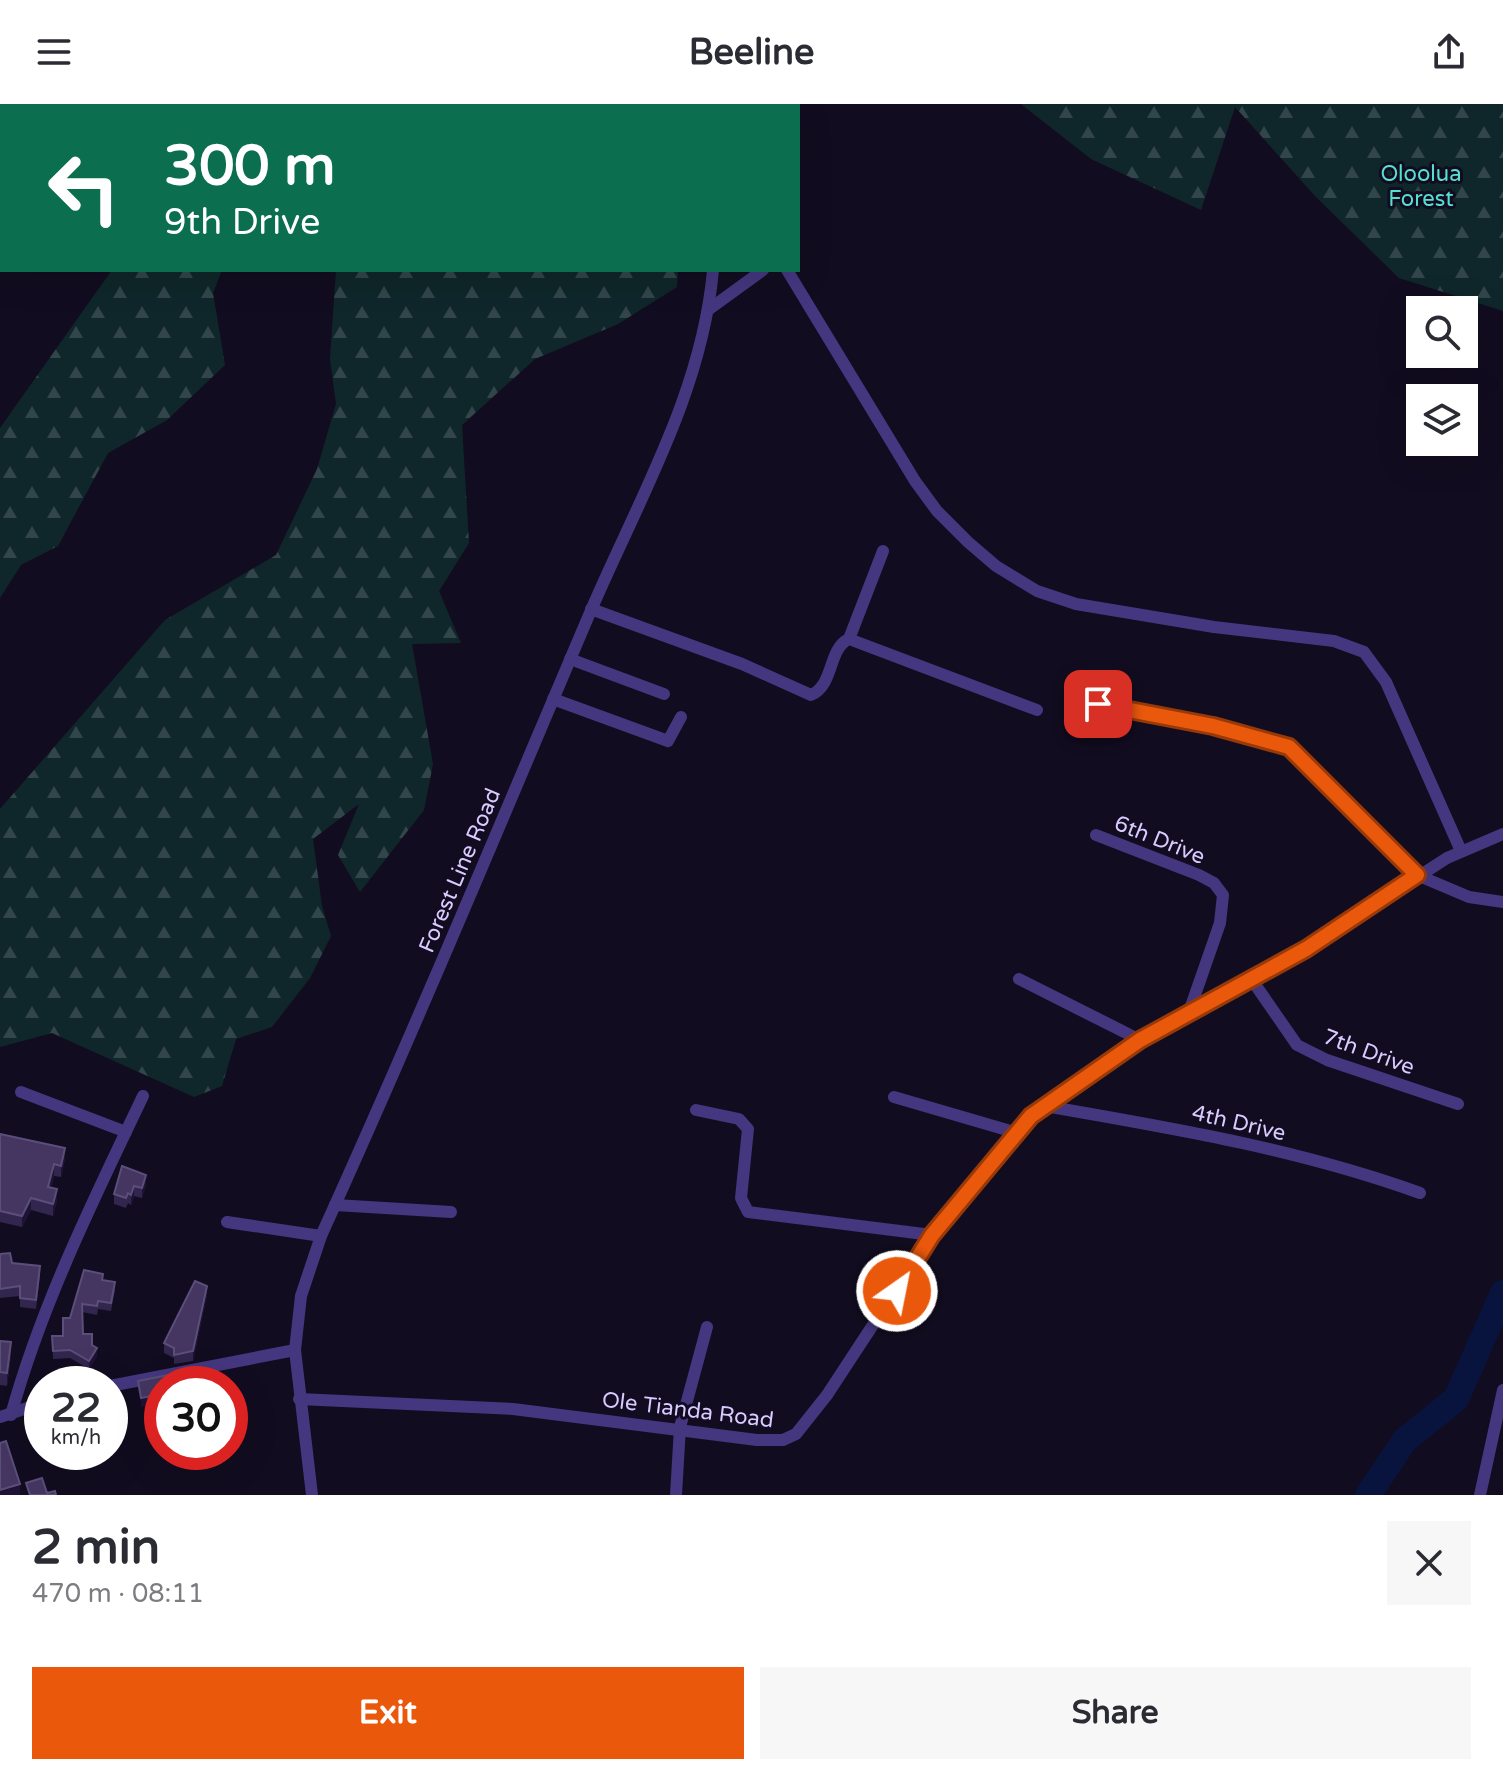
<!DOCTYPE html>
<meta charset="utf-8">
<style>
body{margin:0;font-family:"Varela Round",sans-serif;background:#f7f7f7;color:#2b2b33;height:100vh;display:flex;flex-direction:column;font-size:30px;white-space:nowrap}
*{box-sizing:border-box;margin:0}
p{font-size:26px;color:#7c7c81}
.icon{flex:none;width:44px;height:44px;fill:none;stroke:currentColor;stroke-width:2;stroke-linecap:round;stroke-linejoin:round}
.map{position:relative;height:1391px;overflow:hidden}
.drawer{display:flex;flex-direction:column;background:#fff;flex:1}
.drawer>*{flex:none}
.hud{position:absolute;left:0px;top:0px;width:800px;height:168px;box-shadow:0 8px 32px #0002;background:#0b6e4f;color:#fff;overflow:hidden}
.buttons{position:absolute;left:1406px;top:192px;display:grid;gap:16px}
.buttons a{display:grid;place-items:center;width:72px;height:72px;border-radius:0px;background:#fff;box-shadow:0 8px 32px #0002;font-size:40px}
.speed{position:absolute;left:24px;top:1262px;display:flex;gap:16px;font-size:40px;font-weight:700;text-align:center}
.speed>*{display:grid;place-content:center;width:104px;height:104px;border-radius:50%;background:#fff;box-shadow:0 8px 32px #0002;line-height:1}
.speed small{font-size:20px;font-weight:400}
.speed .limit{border:12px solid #d22;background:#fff;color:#111}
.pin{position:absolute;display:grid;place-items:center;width:68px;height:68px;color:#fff;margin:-34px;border-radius:16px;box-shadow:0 4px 12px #0006}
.me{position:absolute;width:88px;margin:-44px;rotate:33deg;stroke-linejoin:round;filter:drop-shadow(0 0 6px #0008)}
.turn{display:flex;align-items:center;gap:28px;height:168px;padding:0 32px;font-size:36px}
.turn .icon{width:104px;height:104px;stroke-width:2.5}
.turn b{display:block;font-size:56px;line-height:68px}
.round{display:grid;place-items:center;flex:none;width:84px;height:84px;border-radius:0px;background:#f7f7f7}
.headline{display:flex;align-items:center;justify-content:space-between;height:136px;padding:0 32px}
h1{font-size:48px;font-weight:700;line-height:60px}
.action{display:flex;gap:16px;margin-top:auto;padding:16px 32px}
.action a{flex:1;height:92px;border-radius:0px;background:#ea580c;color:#fff;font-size:32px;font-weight:700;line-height:92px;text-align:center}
.action a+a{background:#f7f7f7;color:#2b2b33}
header{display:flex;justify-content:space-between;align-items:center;height:104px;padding:0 32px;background:#fff;font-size:36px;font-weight:700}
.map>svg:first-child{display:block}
.forest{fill:url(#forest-firs)}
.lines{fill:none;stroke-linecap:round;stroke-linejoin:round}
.river{stroke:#08143d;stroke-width:26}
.minor{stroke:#44377f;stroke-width:12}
.wall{fill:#32254e}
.shaded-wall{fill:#1e1334}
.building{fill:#443661;stroke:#5b4e7a;stroke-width:2}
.route-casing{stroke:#983908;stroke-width:20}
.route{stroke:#ea580c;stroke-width:14}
.labels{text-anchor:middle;stroke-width:6;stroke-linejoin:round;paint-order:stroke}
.park-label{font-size:22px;fill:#56e0d1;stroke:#120c20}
.street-label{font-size:22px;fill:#d8cbff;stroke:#120c20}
</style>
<header><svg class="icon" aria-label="menu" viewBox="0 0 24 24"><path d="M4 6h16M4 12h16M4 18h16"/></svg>Beeline<svg class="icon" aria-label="share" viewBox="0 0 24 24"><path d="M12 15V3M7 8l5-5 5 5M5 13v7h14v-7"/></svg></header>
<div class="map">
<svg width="1503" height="1391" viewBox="0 0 1503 1391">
<defs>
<pattern id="forest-firs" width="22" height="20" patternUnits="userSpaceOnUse" patternTransform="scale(2)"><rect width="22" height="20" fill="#0f272a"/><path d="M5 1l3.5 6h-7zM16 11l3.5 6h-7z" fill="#31454a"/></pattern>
</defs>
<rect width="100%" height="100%" fill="#120c20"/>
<g class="forest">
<rect x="311" y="0" width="378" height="2"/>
<path d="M1021 0H1503V207L1399 174 1316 93 1235 3 1201 106 1091 55Z"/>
<path d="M112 166H222L213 189 225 261 167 316 108 349 58 442 21 461 0 494V324Z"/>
<path d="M336 166H678L677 183 618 220 535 255 462 321 469 439 439 487 461 539 412 540 433 660 424 706 360 788 338 751 359 700 313 735 322 802 331 832 310 874 272 923 236 935 222 982 194 993 52 929 0 943V705L165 516 276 451 317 365 336 300 330 255Z"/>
</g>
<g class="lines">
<path class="river" d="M1368 1391 1405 1336 1456 1295 1503 1189"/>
<g class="minor">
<path d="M714 0V2"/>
<path d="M787 166 915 377 937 407 968 438 996 462 1037 487 1076 500 1214 523 1334 537 1364 548 1386 578 1461 747"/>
<path d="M708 206 763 166"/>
<path d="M591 505 742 560 811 591C834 582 828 544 849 535L1037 606"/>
<path d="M849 535 883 447"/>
<path d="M570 555 664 590"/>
<path d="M553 595 668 637 681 613"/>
<path d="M1098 600 1213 622 1289 643 1417 771 1469 793 1503 798"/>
<path d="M1096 731 1199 771 1214 779 1223 791 1220 819 1189 908"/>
<path d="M1019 875 1140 936"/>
<path d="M1252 876 1297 941 1327 956 1458 1000"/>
<path d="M21 988 126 1028"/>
<path d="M894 993 1014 1028"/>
<path d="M1045 1002C1172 1024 1298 1045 1420 1089"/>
<path d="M696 1006 739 1015 748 1025 741 1094 748 1108 932 1131"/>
<path d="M335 1101 451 1108"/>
<path d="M227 1118 321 1132"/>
<path d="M110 1282 295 1246"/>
<path d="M299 1295 513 1305 757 1336H783L796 1330 827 1291 932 1131 1031 1012 1165 921 1306 845 1447 754 1503 730"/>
<path d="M11 1311C42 1199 94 1095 143 992"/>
<path d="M0 1313 42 1299"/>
<path d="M312 1391 295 1246 301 1192 321 1132C414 927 501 718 589 511 637 398 702 290 713 166"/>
<path d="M676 1391 680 1323 707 1223"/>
<path d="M1480 1391 1503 1286"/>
</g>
</g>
<g class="wall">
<path d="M0 1030 65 1055 61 1073 54 1072 51 1084 57 1097 53 1112 31 1106 22 1123 0 1118Z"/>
<path d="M122 1062 146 1081 142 1094 134 1092 131 1101 128 1099 126 1104 114 1100V1090Z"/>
<path d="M0 1150 12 1159 40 1172 36 1205 20 1203V1192L0 1194Z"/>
<path d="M103 1176 115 1186 111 1207 98 1205 97 1211 82 1208 83 1230 92 1241 97 1252 89 1265 70 1254 53 1255 52 1232H63L70 1214Z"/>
<path d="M207 1191 193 1257 174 1260V1254L164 1249V1239Z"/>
<path d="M0 1237 11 1251 7 1282 0 1281Z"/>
</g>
<g class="shaded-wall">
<path d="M65 1044V1055L61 1073V1062Z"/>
<path d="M54 1060V1072L48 1095V1083Z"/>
<path d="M146 1071V1081L142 1094V1084Z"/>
<path d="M134 1082V1092L131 1101V1091Z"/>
<path d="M57 1085V1097L53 1112V1100Z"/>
<path d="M31 1094V1106L22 1123V1112Z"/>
<path d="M207 1182V1191L193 1257V1247Z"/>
<path d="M11 1238V1251L7 1282V1269Z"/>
<path d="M97 1244V1252L89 1265V1257Z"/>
<path d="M162 1290V1299L141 1303V1294Z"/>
<path d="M20 1380V1391H0V1386Z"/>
</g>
<g class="building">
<path d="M0 1030 65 1044 61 1062 54 1060 48 1083 57 1085 53 1100 31 1094 22 1112 0 1107Z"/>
<path d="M122 1062 146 1071 142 1084 134 1082 131 1091 128 1089 126 1094 114 1090Z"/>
<path d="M10 1149 12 1159 40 1162 36 1196 20 1194V1182L0 1185V1150Z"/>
<path d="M84 1166 103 1170 102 1176 115 1178 111 1199 98 1197 97 1202 82 1200 83 1230H92V1241L97 1244 89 1257 70 1246 53 1247 52 1232H63V1214H70Z"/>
<path d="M195 1177 207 1182 193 1247 174 1251V1244L164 1239Z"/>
<path d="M0 1237 11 1238 7 1269 0 1268Z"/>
<path d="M193 1266 195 1280H162V1290L141 1294 138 1277Z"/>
<path d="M6 1337 20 1380 0 1386V1339Z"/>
<path d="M42 1374 47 1389 55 1387 56 1391H30L26 1379Z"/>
</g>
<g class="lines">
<g class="route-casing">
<path id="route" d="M897 1187 932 1131 1031 1012 1140 936 1306 845 1417 771 1289 643 1213 622 1098 600"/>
</g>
<use href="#route" class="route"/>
</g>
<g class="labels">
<g class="park-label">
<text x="1421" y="77">Oloolua<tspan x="1421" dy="25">Forest</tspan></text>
</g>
<g class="street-label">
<text transform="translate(1160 735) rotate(22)" y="8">6th Drive</text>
<text transform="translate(459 766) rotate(-67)" y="8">Forest Line Road</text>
<text transform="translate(1369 947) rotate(20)" y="8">7th Drive</text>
<text transform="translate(1239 1018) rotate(13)" y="8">4th Drive</text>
<text transform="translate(688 1305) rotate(7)" y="8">Ole Tianda Road</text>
</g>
</g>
</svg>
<div class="buttons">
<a><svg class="icon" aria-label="search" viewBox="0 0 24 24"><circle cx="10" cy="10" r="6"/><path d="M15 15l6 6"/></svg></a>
<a><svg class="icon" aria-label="layers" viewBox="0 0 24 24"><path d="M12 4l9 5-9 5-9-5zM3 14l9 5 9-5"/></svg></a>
</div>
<div class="speed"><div>22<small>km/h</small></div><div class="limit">30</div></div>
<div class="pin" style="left:1098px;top:600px;background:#d93025"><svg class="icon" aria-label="arrive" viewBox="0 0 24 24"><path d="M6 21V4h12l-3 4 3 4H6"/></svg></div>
<svg class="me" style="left:897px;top:1187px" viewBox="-20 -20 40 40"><circle r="17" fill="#ea580c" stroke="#fff" stroke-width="3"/><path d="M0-11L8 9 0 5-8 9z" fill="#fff"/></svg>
<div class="hud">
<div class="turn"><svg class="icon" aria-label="left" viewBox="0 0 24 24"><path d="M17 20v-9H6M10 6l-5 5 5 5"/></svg><div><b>300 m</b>9th Drive</div></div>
</div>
</div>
<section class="drawer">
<div class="headline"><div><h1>2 min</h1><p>470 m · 08:11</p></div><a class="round"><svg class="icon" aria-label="close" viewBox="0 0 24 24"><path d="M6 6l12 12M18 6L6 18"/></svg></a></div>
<div class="action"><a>Exit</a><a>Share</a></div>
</section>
